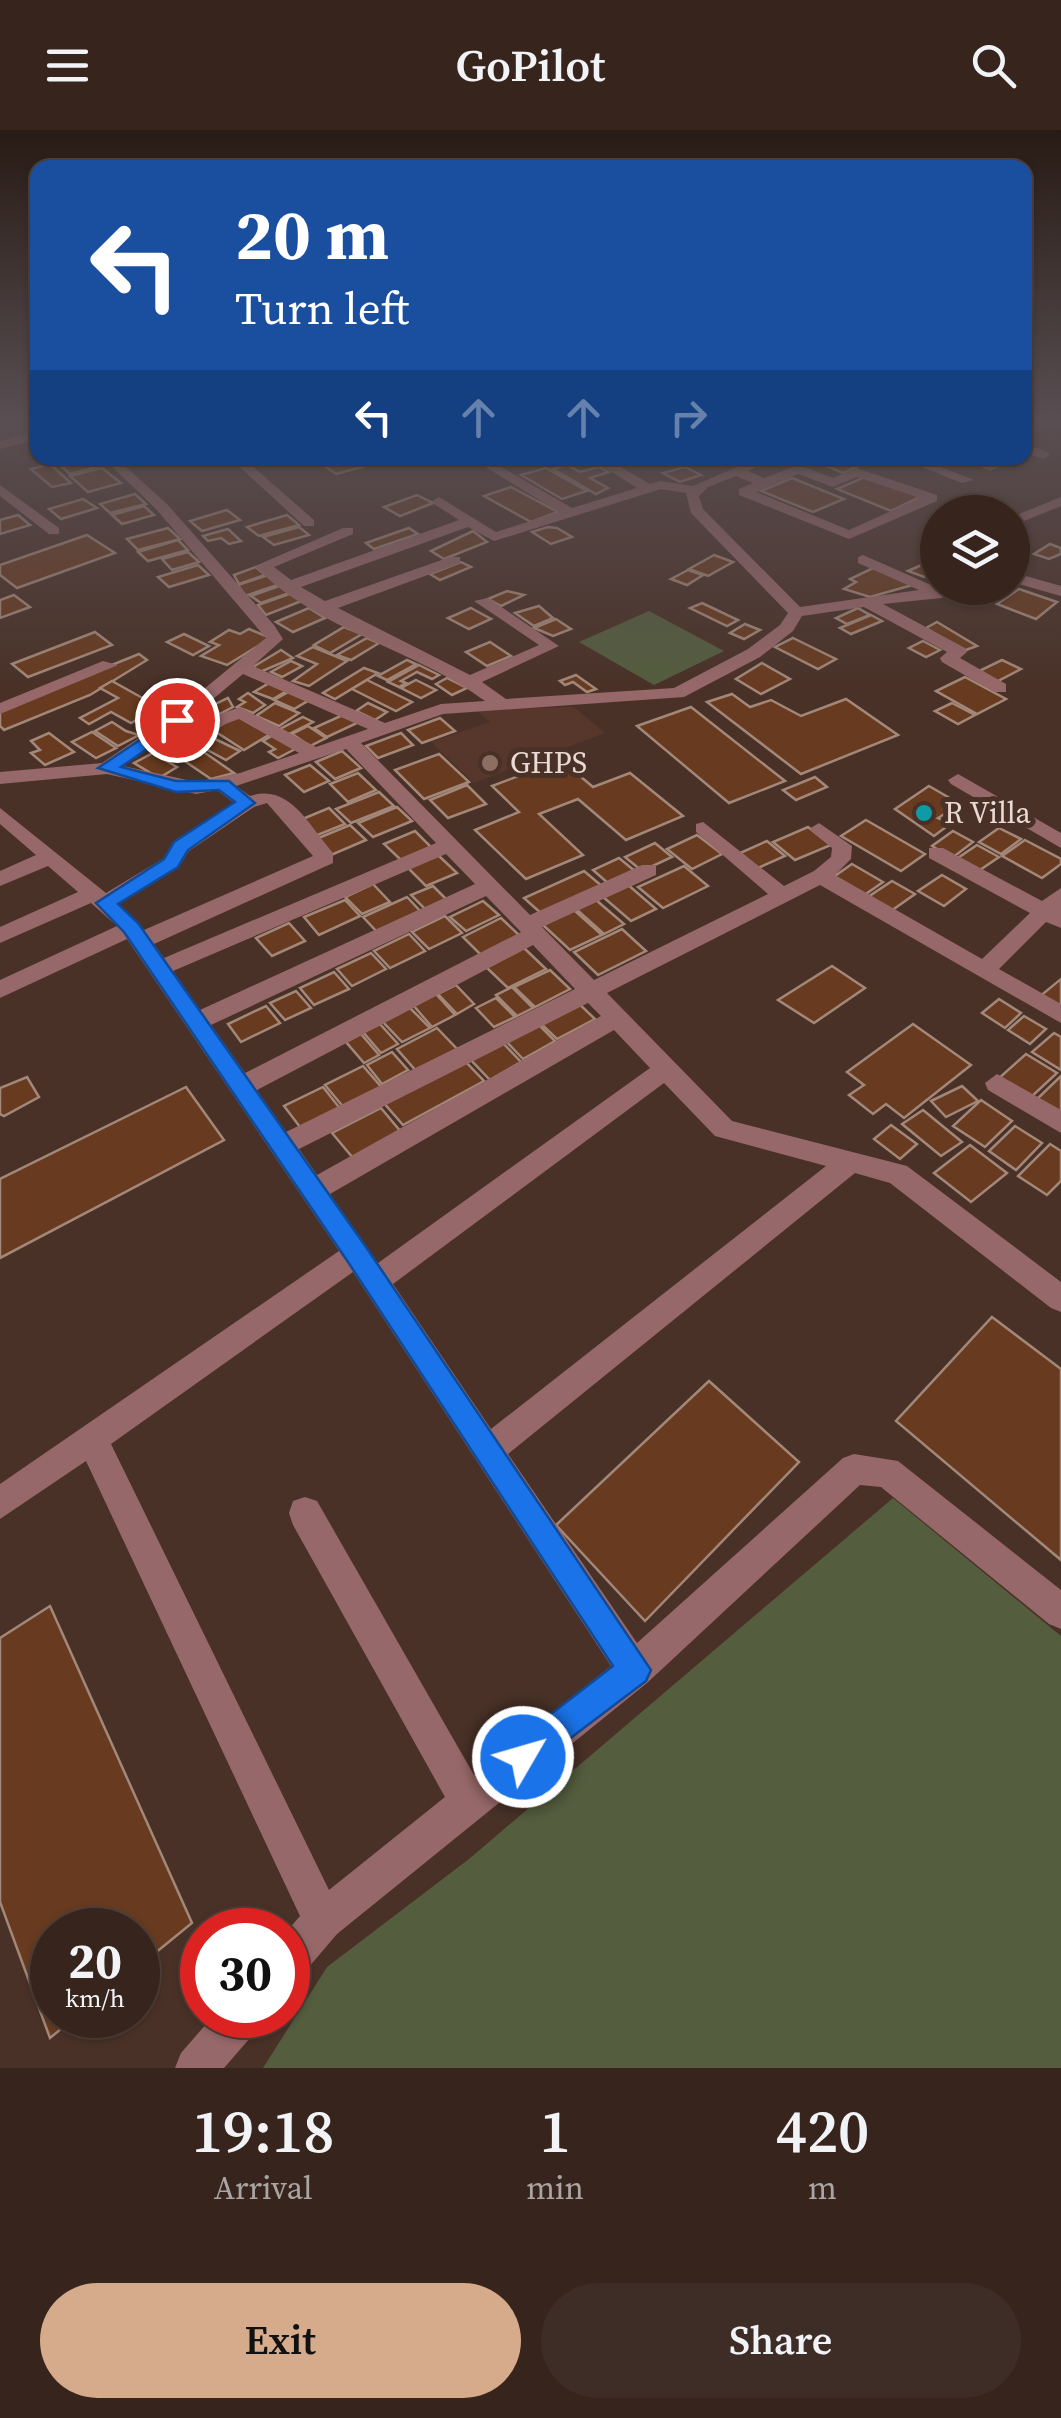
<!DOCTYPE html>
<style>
body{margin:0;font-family:"Source Serif 4",serif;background:#3e2d26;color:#f1f3f6;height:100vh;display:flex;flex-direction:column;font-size:38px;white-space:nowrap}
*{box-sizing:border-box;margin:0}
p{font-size:32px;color:#aaa5a4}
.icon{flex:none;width:55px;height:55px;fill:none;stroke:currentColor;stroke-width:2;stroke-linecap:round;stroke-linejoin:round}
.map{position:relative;height:1938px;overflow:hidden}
.side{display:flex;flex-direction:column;background:#37251d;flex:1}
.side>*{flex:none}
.guide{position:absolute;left:30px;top:30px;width:1002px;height:305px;border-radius:20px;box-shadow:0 2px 8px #0004,0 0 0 2px #51423b;background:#1a4fa0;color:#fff;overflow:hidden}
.fabs{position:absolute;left:920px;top:365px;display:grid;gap:20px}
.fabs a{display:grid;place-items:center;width:110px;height:110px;border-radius:50%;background:#37251d;box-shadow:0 2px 8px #0004,0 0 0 2px #51423b;font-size:50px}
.speed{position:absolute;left:30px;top:1778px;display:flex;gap:20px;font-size:50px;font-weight:700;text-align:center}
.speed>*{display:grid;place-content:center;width:130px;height:130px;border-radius:50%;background:#37251d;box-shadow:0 2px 8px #0004,0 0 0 2px #51423b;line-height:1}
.speed small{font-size:25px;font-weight:400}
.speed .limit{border:15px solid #d22;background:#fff;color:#111}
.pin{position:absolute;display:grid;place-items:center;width:85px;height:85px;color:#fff;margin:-42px;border:5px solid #fff;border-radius:50%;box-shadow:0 2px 10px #0007}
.me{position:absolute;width:110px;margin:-55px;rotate:52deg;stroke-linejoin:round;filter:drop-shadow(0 0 8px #0008)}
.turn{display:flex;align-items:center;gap:35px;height:210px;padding:0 40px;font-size:45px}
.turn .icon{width:130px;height:130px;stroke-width:2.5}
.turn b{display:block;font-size:70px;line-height:85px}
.lanes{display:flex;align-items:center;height:95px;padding:0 40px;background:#0003;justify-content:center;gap:50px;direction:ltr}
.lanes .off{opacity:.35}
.eta{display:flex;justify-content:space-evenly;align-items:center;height:170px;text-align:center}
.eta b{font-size:60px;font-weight:600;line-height:70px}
.action{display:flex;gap:20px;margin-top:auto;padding:20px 40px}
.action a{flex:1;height:115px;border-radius:60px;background:#d6ab8b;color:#111;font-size:40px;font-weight:600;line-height:115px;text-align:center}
.action a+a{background:#3e2d26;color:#f1f3f6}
header{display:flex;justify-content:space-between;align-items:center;height:130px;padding:0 40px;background:#37251d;font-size:45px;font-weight:600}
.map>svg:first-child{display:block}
.built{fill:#57372b}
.green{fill:#545d3e}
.building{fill:#683b20;stroke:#a38879;stroke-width:2.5}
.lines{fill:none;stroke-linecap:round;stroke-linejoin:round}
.minor{fill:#976869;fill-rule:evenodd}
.route{fill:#1a73e8;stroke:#114b97;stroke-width:2.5}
.education-dot{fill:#8d6e63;stroke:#493127;stroke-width:4}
.culture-dot{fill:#0f9aa8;stroke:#493127;stroke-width:4}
.labels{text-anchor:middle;stroke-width:10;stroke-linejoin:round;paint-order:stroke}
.far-poi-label{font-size:30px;fill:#eadad4;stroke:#493127;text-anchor:start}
</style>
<header><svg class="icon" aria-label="menu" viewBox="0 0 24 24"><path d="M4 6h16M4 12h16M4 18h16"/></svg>GoPilot<svg class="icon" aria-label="search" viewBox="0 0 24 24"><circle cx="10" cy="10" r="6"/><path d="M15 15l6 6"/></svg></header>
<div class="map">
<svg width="1061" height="1938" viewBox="0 0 1061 1938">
<rect width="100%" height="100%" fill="#493127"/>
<path class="built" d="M574 577 605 603 474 653 431 612 490 592 475 579Z"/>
<g class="green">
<path d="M649 481 724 521 654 555 579 512Z"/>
<path d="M893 1368 1061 1506V1938H263L327 1837 469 1729Z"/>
</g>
<g class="building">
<path d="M313 328H396L336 344Z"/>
<path d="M841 329 859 336 843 343 826 336Z"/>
<path d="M88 331 96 337 70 344 62 337Z"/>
<path d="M50 334 71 353 52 357 31 339Z"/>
<path d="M567 335 580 342 599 337 609 342 590 348 608 358 596 364 553 339Z"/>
<path d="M685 337 701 345 680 352 663 343Z"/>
<path d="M102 338 121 353 88 362 70 346Z"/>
<path d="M546 338 587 361 562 369 521 345Z"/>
<path d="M867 346 920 367 891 381 837 359Z"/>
<path d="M792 348 844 369 813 382 761 361Z"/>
<path d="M511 357 558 382 531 392 484 366Z"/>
<path d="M135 364 146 374 110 383 100 374Z"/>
<path d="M417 365 433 373 400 386 384 377Z"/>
<path d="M83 369 97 378 61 389 49 379Z"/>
<path d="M144 376 154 385 122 394 112 385Z"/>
<path d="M227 380 240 390 202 401 190 391Z"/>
<path d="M18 385 30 395 0 404V390Z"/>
<path d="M287 385 299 395 259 406 247 397Z"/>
<path d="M299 397 309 405 274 415 263 407Z"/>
<path d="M548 397 557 398 572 407 551 414 532 402Z"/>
<path d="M168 398 180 409 138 420 127 409Z"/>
<path d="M409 398 418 404 374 419 366 413Z"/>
<path d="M228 399 241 411 229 414 221 408 208 411 203 406Z"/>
<path d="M473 401 487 412 444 429 431 421Z"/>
<path d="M87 405 115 423 17 458 0 445V435Z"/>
<path d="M178 410 188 420 148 431 138 422Z"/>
<path d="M1050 414 1061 418V424L1049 429 1034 424Z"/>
<path d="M188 422 199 432 172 440 162 429Z"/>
<path d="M714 425 733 432 708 446 689 439Z"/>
<path d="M461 432 471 437 440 450 430 444Z"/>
<path d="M926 433 938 441 924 447 908 441Z"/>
<path d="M198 435 209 445 169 457 158 447Z"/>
<path d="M256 437 265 445 239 454 234 445Z"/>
<path d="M875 437 916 454 870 467 844 459 856 452 850 449Z"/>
<path d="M688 440 703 445 687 455 671 449Z"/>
<path d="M268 445 280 454 245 466 238 455Z"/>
<path d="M282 455 292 462 261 473 251 466Z"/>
<path d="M1019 459 1057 472 1036 489 997 474Z"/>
<path d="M507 461 524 465 501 476 488 469Z"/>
<path d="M292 463 304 470 266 485 258 475Z"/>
<path d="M14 465 30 477 0 488V470Z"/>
<path d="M702 473 738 490 727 496 690 478Z"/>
<path d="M539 476 553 488 534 496 515 483Z"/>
<path d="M309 478 325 488 293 502 276 492Z"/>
<path d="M471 478 491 489 469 499 448 488Z"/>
<path d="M858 478 870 485 847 494 836 488Z"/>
<path d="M871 485 882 491 851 504 840 498Z"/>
<path d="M556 489 571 499 553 506 534 498Z"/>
<path d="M937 492 977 516 963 521 926 498Z"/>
<path d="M745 494 760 500 744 509 730 503Z"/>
<path d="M344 497 362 504 330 523 314 515Z"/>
<path d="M249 499 271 508 227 535 201 526 219 515 210 512 229 500 240 504Z"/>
<path d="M95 502 112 515 28 547 12 534Z"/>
<path d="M184 504 209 516 193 525 167 512Z"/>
<path d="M367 508 379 513 351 530 337 525Z"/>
<path d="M793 508 836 529 818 539 775 517Z"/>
<path d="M923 511 940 520 926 527 909 518Z"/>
<path d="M490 512 511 526 487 536 466 522Z"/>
<path d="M313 517 347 531 309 556 293 551 317 534 297 526Z"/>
<path d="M281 520 293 528 260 542 253 537Z"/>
<path d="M139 524 147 530 90 565 4 600 0 596V580Z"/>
<path d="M407 530 416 534 387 550 378 546Z"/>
<path d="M1002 530 1021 539 996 552 977 542Z"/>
<path d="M291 531 302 536 282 547 271 542Z"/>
<path d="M762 533 790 549 761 564 736 549Z"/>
<path d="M419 535 439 545 432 549 417 542 401 551 406 553 399 557 388 552Z"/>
<path d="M364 538 378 543 335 569 323 563Z"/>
<path d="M576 545 596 559 587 562 573 552 565 555 560 551Z"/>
<path d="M965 547 1006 569 977 584 936 561Z"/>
<path d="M447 548 467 558 452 565 436 554Z"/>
<path d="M367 550 412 572 396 581 352 559Z"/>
<path d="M416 550 436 560 421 568 401 558Z"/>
<path d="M112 551 146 570 141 572 154 580 131 593 111 582 89 594 80 588 118 568 100 558Z"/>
<path d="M271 552 290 559 273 569 254 562Z"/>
<path d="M172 553 189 562 182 565 175 561 158 570 148 566Z"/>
<path d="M292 560 311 569 294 579 274 570Z"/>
<path d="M248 563 265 575 253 583 237 577 245 572 239 569Z"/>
<path d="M732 564 750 577 771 570 801 586 846 569 898 605 801 644 707 572Z"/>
<path d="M228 568 233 577 208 590 195 584Z"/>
<path d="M161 572 180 582 159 593 147 586 158 580 152 577Z"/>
<path d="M275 573 299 583 279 596 256 586Z"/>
<path d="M368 573 387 582 375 590 356 581Z"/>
<path d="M952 573 975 585 958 594 935 581Z"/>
<path d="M691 577 785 651 729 673 637 596Z"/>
<path d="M345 584 357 593 327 607 314 598Z"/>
<path d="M238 585 272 603 244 620 213 600Z"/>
<path d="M303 587 313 592 289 604 280 599Z"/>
<path d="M440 588 455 601 422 613 408 600Z"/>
<path d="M112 592 126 601 139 605 118 616 95 601Z"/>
<path d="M308 596 326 608 310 616 292 604Z"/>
<path d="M92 602 116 618 96 628 72 612Z"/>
<path d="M49 603 74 622 45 635 31 623 40 620 31 611Z"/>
<path d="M401 603 413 615 378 628 366 616Z"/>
<path d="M275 604 297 618 278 628 269 622 275 619 263 611Z"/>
<path d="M215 609 240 621 226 630 202 617Z"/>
<path d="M198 618 234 643 211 649 180 628Z"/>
<path d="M342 621 361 638 335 649 316 632Z"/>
<path d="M153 623 177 637 159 648 134 633Z"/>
<path d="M439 624 469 652 424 669 395 640Z"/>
<path d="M561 630 593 657 630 643 683 686 626 710 578 669 539 684 583 725 526 749 475 700 519 682 492 656Z"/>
<path d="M310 635 329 651 304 662 285 645Z"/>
<path d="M358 643 376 660 348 672 330 654Z"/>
<path d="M815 647 827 657 796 670 783 660Z"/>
<path d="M467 655 486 674 448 688 430 670Z"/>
<path d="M929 656 960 674 938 688 950 694 934 706 895 679Z"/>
<path d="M379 662 394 676 351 693 336 679Z"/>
<path d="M397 677 412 691 373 707 358 693Z"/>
<path d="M329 678 345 694 315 706 300 690Z"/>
<path d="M866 690 925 724 901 741 841 706Z"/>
<path d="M350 695 366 710 331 725 316 709Z"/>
<path d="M808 697 831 715 795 730 773 712Z"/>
<path d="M999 698 1021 709 1001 724 979 712Z"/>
<path d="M415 701 431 717 401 730 384 714Z"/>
<path d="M953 701 973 712 952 728 932 716Z"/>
<path d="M697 705 722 724 692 739 667 719Z"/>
<path d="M1025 710 1061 729V734L1042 748 1002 726Z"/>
<path d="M767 711 785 726 758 738 740 723Z"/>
<path d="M655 713 672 727 642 741 625 727Z"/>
<path d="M977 715 999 727 977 742 955 730Z"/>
<path d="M438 725 457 743 426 756 408 738Z"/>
<path d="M619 728 636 742 609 754 593 740Z"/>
<path d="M852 734 883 752 863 766 832 748Z"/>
<path d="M684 736 708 756 663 778 638 757Z"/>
<path d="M584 741 603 757 543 785 524 768Z"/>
<path d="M942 745 966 759 944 776 918 761Z"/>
<path d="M892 751 915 764 891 781 868 767Z"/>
<path d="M373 754 390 772 362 784 345 767Z"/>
<path d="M627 754 656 779 631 791 602 766Z"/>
<path d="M433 756 448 771 427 781 411 765Z"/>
<path d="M407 767 423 784 379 804 363 787Z"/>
<path d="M345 770 360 786 319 805 304 787Z"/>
<path d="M596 770 624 794 604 804 576 779Z"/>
<path d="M483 771 499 785 466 801 450 787Z"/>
<path d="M574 780 602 805 570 820 543 795Z"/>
<path d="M445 786 462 803 429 819 412 802Z"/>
<path d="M501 788 520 806 481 825 463 807Z"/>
<path d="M289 793 305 811 272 826 256 808Z"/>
<path d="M622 799 646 821 598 845 574 822Z"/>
<path d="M409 804 425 821 390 838 374 821Z"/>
<path d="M524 818 546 839 508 858 486 837Z"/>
<path d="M371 823 386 839 352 856 337 839Z"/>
<path d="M832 836 865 858 814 893 778 870Z"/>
<path d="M550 840 570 859 535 877 514 857Z"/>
<path d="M334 842 349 859 314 875 300 858Z"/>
<path d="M1061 849V881L1039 867Z"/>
<path d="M456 855 474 874 457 884 438 864Z"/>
<path d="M512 857 533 878 517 886 496 865Z"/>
<path d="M296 861 311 878 285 890 270 873Z"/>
<path d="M436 864 455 885 432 897 413 875Z"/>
<path d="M496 868 515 887 494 897 476 878Z"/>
<path d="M999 869 1021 883 1005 898 982 883Z"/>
<path d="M576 871 595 889 557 909 538 891Z"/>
<path d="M266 876 280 893 241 912 228 894Z"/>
<path d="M410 878 430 898 402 912 383 892Z"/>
<path d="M1024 886 1046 899 1030 914 1008 900Z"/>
<path d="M536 892 555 911 523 929 504 909Z"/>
<path d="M380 894 398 914 381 923 363 902Z"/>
<path d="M913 894 971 935 904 988 886 974 873 984 849 965 864 955 847 942Z"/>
<path d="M437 898 458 920 417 942 397 919Z"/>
<path d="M1054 903 1061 907V940L1032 922Z"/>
<path d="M361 904 379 925 364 933 346 912Z"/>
<path d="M501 911 521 932 490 950 469 928Z"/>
<path d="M392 922 408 940 382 954 367 935Z"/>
<path d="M1026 924 1057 943 1029 969 998 949Z"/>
<path d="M463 929 484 951 403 995 383 972Z"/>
<path d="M363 936 383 959 345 979 325 955Z"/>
<path d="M1061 946V985L1036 970Z"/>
<path d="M27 947 39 967 4 986 0 984V958Z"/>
<path d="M962 956 978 971 946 987 931 971Z"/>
<path d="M186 957 224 1010 0 1128V1049Z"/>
<path d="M323 957 342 981 303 1001 284 976Z"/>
<path d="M981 970 1012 991 985 1017 953 996Z"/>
<path d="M381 978 401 1002 353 1028 332 1003Z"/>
<path d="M923 980 962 1012 941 1026 902 994Z"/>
<path d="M891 995 917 1014 900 1029 874 1009Z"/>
<path d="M1015 996 1042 1013 1016 1040 989 1021Z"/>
<path d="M1050 1014 1061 1021V1051L1047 1065 1018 1046Z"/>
<path d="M970 1015 1007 1043 971 1072 934 1043Z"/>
<path d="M992 1187 1061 1239V1430L896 1291Z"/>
<path d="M709 1251 799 1332 645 1491 556 1395Z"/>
<path d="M50 1476 192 1793 138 1837V1800H52V1885H78L50 1908 0 1772V1508Z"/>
</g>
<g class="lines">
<g class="minor">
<path d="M1030 289 1061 292V300L1032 292Z"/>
<path d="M38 301V309L0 319V311Z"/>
<path d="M1025 314 1048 322 1050 325 1043 329 1025 323Z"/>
<path d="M103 328H116L167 374 274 495 283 509 253 536 385 593 441 574 485 571C415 519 316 500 255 436L343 398H353V404L274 437 291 450 459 390 434 374 432 371 439 367 496 402 559 382 471 328H486L572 378 637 358 590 328H605L650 354 660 351 693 356 758 328H775L748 341 764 348 798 335 833 348 856 338 937 365V371L849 409 739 365V359L753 353 736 346 708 357 699 366 703 379 800 477 919 460 858 433V427L863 425 938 458H970L941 468 883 474 965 518 967 522 960 528 1006 554V562H994L942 532 940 528 947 522 864 477 802 486 793 501 760 527 684 567 443 584 361 613 530 785 642 735H656V745L542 797 594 850 768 764 696 702V694L703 692 784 756 814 741 831 727 832 718 809 699 819 693 852 716 851 729 835 745 982 829 1030 783 929 728V718H943L1042 771 1061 758V798L1046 792 999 839 1061 874V893L820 755 607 863 732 991 907 1036 1061 1152V1182L1051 1178 890 1053 855 1043 508 1324 637 1513 843 1328 854 1324 898 1331 1061 1460V1499L1049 1494 881 1357 860 1355 647 1553 337 1804 302 1845 288 1851V1800L300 1786 86 1331 0 1389V1354L339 1121 127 809 0 868V850L117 796 91 773 0 813V797L78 762 48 736 0 756V741L36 725 0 694V678L106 763 164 728 174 713 234 673 217 660 196 664 107 644 0 654V642L102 633 171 586 266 508 157 380ZM798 344 833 357 857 347 920 368 849 400 756 362ZM661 359 686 363 691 383 788 483 780 495 748 519 674 558 506 569 482 552 559 516 488 468 474 471 539 515 470 545 338 478 460 433V427H450L325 471 301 457 468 397 494 411ZM243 544 368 599 316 617 240 577 199 592 188 590ZM239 589 299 623 240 643 196 652 123 636 176 599 201 603ZM346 619 436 713 164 828 154 814 333 733V723C309 696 290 653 250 666L236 656ZM267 673 313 726 144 800 119 774 178 738 189 721 254 677ZM446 724 475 754 200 880 173 841ZM486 766 521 802 245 943 211 895ZM533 815 575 859 286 1002 257 960ZM588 873 601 886 317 1045 299 1019ZM614 900 650 938 378 1133 330 1064ZM664 953 715 1006 826 1036 491 1299 393 1154ZM353 1142 611 1536 474 1645 317 1371 305 1367 293 1371 289 1383 293 1395 445 1667 329 1760 111 1314Z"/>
<path d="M230 328H243L314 390V396H304Z"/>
<path d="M899 328H917L974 350 962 353Z"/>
<path d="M958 328H976L998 337 991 341Z"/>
<path d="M0 355 59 398V404H49L0 366Z"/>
<path d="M1061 367V376L1012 396V387Z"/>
<path d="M1012 442 1061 456V466L1012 452Z"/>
<path d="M103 531 118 535 0 584V573Z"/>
<path d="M958 644 1061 703V718L951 654 948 650Z"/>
<path d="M997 944 1061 980V1003L988 960 985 953Z"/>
<path d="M214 1885H263L257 1900 224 1938H175L181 1923Z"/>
</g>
</g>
<linearGradient id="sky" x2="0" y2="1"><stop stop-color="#281b15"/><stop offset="0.52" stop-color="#594e52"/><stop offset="1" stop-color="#594e52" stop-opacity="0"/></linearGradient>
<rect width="1061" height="560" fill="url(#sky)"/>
<path class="route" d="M177 585 185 590 183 594 121 637 176 651H229L255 673 188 720 178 737 118 774 138 793 366 1117 651 1540 646 1551 523 1644 511 1639 506 1627 511 1615 613 1536 348 1132 124 802 96 773 164 729 174 712 235 672 219 660 176 662 98 638Z"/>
<circle class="education-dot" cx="490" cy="633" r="10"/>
<circle class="culture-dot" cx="924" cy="683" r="10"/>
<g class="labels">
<g class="far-poi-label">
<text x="510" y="643">GHPS</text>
<text x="944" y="693">R Villa</text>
</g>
</g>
</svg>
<div class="fabs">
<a><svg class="icon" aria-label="layers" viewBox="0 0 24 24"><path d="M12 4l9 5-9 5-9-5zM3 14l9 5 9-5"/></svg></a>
</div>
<div class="speed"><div>20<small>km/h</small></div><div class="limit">30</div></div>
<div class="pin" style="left:177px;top:590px;background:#d93025"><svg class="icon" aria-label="arrive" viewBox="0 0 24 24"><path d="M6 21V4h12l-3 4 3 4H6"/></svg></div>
<svg class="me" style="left:523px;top:1627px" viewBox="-20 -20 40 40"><circle r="17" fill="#1a73e8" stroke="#fff" stroke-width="3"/><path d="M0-11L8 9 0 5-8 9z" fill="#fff"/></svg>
<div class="guide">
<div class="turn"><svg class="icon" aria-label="left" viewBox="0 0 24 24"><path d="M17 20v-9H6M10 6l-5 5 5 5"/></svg><div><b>20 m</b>Turn left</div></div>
<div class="lanes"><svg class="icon" aria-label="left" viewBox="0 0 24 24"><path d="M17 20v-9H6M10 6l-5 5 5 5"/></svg><svg class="icon off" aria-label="ahead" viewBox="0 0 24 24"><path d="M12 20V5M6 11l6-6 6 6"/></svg><svg class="icon off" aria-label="ahead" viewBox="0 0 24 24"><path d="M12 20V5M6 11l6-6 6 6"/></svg><svg class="icon off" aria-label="right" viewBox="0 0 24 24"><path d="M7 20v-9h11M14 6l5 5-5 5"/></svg></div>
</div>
</div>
<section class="side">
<div class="eta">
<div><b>19:18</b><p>Arrival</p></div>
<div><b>1</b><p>min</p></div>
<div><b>420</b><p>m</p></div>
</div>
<div class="action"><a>Exit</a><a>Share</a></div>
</section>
